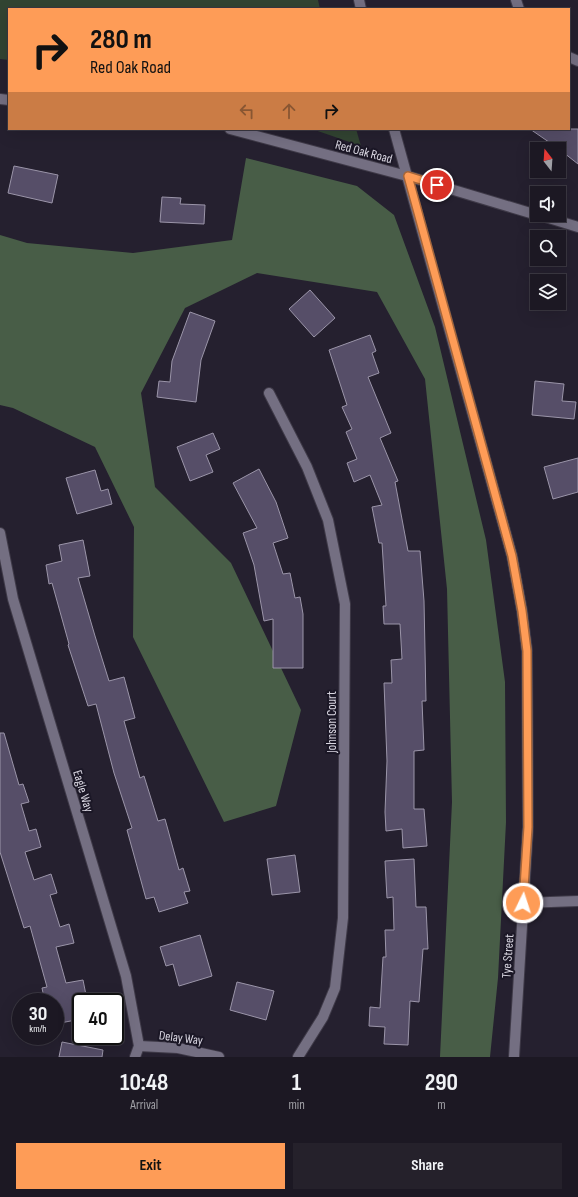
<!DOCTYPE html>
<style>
body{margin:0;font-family:"Sofia Sans Condensed",sans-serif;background:#25212b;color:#f1f3f6;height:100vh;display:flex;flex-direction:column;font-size:15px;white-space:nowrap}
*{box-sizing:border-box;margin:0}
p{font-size:13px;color:#a0a0a6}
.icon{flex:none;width:22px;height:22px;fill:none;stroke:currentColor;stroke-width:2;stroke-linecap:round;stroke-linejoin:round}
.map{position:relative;height:1057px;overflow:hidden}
.panel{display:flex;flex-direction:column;background:#1c1823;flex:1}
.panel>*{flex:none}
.top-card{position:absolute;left:8px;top:8px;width:562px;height:122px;border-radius:0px;box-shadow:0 4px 16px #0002,0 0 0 1px #3a3741;background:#fe9c57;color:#111;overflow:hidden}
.needle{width:26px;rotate:343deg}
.controls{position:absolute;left:530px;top:142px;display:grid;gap:8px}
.controls a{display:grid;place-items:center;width:36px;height:36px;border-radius:0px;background:#1c1823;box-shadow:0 4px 16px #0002,0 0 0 1px #3a3741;font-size:20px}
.speed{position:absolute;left:12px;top:993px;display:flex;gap:8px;font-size:20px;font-weight:700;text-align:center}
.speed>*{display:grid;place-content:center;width:52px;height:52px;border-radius:50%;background:#1c1823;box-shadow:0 4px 16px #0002,0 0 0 1px #3a3741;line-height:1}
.speed small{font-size:10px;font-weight:400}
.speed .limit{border:2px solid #111;border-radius:6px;background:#fff;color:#111}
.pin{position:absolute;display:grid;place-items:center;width:34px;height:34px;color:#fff;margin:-17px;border:2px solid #fff;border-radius:50%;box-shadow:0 1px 4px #0007}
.me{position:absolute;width:44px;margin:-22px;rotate:4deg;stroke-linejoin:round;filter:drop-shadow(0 0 3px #0008)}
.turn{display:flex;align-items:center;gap:14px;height:84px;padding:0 16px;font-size:18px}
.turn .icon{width:52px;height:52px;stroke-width:2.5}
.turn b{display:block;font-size:28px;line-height:34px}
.lanes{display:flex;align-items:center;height:38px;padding:0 16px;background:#0003;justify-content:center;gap:20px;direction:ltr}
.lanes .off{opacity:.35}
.eta{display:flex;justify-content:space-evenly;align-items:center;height:68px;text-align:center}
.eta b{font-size:24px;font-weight:700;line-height:28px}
.action{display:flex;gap:8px;margin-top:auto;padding:8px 16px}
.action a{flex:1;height:46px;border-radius:0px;background:#fe9c57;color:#111;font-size:16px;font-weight:700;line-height:46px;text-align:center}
.action a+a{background:#25212b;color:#f1f3f6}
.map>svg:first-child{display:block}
.green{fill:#324432}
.forest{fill:#485d47}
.building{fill:#564e68;stroke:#9b95a9}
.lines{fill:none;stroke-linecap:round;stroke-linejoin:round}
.minor-casing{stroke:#3f3a48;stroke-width:12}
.minor{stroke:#746f82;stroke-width:10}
.route-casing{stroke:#a56539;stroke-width:10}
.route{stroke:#fe9c57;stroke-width:7}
.labels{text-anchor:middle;stroke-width:4;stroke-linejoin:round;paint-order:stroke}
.street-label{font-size:13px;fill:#dad7e2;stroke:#1b1726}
</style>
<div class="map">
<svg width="578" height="1057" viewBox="0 0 578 1057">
<rect width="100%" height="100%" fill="#25202f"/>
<g class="green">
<path d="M0 0H318L320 9H9V60L0 59Z"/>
<path d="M312 129H356L361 146Z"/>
</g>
<path class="forest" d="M246 158 357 186 394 215 435 327 486 540 505 682 506 822 498 978 490 1057H440L452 802 447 589 425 379 377 292 257 273 185 308 141 393 155 487 231 563 301 710 276 806 224 822 133 637 134 527 95 447 13 408 0 405V235L27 243 133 253 232 240Z"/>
<g class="building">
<path d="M530 129H578V164L559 149Z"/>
<path d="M14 166 58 175 52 203 8 193Z"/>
<path d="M162 197 181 198 180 204 205 205 204 224 160 222Z"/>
<path d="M310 290 335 318 314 337 289 309Z"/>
<path d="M190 312 215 321 201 360 196 402 157 397 159 381 170 382 172 361Z"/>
<path d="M370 335 376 351 372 353 379 373 368 377 391 433 380 438 398 481 395 482 408 551H420L424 601 426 701H422L424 750 414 751V809H424L427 846 403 848 402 829 386 831 385 812 387 761 384 683H392L391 660 402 659 400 624H384L383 606H386L382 543H379L372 507 382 505 370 475 354 482 347 463 357 459 346 432 352 429 342 407 347 405 329 350Z"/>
<path d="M535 381 564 384 562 401 576 402 574 419 532 415Z"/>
<path d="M213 433 220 449 206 455 213 472 190 481 177 447Z"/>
<path d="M578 458V492L553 499 544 467Z"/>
<path d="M259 469 276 502 288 538 273 543 283 574 290 573 295 598 300 597 303 614V668H273V619L264 621 254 565 243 533 257 528 233 483Z"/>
<path d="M95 470 101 491 108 489 112 504 77 514 66 478Z"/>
<path d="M83 540 90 576 78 578 95 636 109 681 124 677 135 718 124 721 140 778 144 776 158 821 165 819 179 870 183 868 190 891 184 892 188 903 159 912 154 897 146 899 127 830 132 828 114 773 96 704 88 706 68 645 69 644 52 583 49 584 46 565 62 561 59 545Z"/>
<path d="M0 733H4L19 785 23 784 29 802 21 804 29 831 36 829 41 847 25 852 34 880 51 874 57 893 50 895 60 927 69 924 74 943 56 947 66 983 83 980 87 1000 81 1002V1019L55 1024V1002H45L42 988 47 987 30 926 24 928 0 852Z"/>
<path d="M295 855 300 892 272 895 267 859Z"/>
<path d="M414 859 416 907H426L428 949H423L419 1002 410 1001 408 1045 384 1044 385 1027 369 1026 370 1007 380 1008 383 957H386L385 930H394L393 897 387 898 385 861Z"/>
<path d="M200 935 212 976 179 986 173 964 166 966 160 947Z"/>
<path d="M237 982 274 991 266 1020 230 1010Z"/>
<path d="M62 1042 103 1050 102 1057H59Z"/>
</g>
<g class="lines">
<g class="minor-casing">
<g id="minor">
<path d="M359 0 361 9"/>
<path d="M516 0 519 9"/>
<path d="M569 57 578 61"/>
<path d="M0 99 9 100"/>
<path d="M230 129 407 176 537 215"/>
<path d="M394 129 512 556 522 611 527 651 528 827 514 1057"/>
<path d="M539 215 578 227"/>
<path d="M269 393 307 467 328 520 345 604 343 918 335 988 323 1017 298 1057"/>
<path d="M0 533 13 599 126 976 139 1046 135 1057"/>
<path d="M523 903 578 901"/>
<path d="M139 1046 178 1048 219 1057"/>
</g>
</g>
<use href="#minor" class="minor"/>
</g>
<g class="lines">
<g class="route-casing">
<path id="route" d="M437 185 408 176 512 556 522 611 527 651 528 827 523 903"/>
</g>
<use href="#route" class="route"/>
</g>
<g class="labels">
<g class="street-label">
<text transform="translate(364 151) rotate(15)" y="5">Red Oak Road</text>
<text transform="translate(331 722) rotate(-90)" y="5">Johnson Court</text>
<text transform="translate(84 791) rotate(73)" y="5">Eagle Way</text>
<text transform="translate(507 956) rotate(-86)" y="5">Tye Street</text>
<text transform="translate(181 1037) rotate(7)" y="5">Delay Way</text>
</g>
</g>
</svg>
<div class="controls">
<a><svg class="needle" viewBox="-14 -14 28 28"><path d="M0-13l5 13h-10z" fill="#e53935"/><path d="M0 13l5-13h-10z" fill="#a0a0a6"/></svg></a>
<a><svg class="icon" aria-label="sound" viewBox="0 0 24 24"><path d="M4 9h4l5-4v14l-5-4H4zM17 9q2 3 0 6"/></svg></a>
<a><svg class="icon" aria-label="search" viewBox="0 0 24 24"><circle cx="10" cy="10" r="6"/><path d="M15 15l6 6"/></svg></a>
<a><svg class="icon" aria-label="layers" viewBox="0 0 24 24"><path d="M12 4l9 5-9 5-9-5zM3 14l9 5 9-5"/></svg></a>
</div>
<div class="speed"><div>30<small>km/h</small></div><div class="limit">40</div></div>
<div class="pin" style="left:437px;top:185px;background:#d93025"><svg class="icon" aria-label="arrive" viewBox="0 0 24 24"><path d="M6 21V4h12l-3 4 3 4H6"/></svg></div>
<svg class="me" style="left:523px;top:903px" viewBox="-20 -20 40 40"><circle r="17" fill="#fe9c57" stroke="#fff" stroke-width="3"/><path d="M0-11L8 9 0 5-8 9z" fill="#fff"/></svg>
<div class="top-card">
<div class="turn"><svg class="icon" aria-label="right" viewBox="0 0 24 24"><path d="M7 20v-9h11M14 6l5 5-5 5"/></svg><div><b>280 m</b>Red Oak Road</div></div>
<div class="lanes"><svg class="icon off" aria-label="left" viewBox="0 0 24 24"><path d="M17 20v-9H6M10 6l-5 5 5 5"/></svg><svg class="icon off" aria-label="ahead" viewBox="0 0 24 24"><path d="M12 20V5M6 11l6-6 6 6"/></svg><svg class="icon" aria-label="right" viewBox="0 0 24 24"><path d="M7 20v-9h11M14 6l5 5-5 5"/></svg></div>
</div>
</div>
<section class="panel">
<div class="eta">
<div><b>10:48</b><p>Arrival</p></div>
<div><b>1</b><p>min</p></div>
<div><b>290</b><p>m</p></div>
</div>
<div class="action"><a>Exit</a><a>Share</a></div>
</section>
